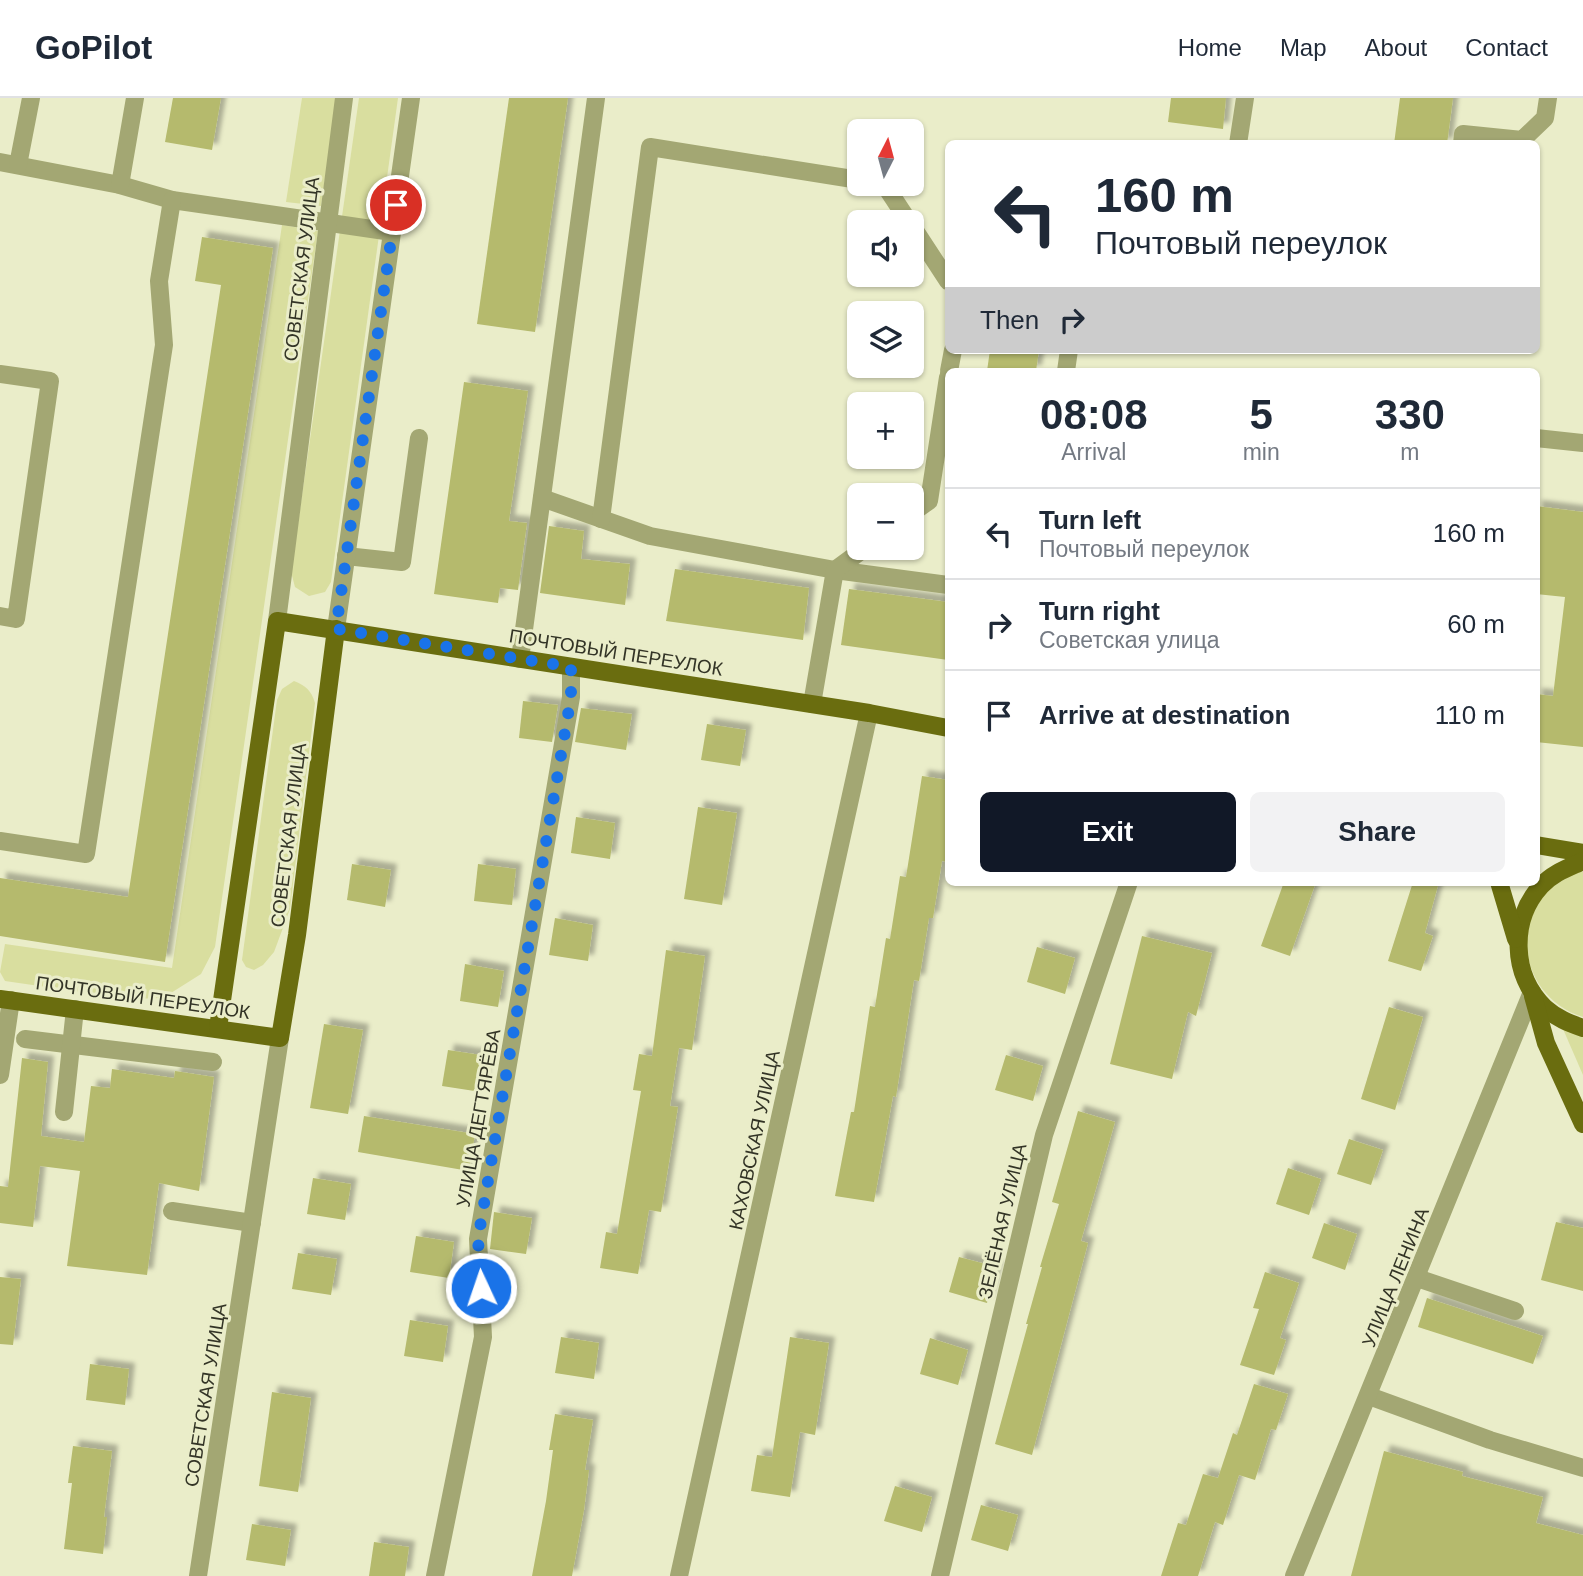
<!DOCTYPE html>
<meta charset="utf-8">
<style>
body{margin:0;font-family:Helvetica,sans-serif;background:#f2f2f3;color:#1f2937;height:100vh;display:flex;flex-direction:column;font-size:26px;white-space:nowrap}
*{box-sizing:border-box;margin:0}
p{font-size:23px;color:#747a83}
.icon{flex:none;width:38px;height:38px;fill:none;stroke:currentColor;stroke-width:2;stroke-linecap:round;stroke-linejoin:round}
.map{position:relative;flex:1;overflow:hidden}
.side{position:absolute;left:945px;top:270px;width:595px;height:518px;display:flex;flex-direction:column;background:#fff;border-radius:10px;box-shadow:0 2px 5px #0004}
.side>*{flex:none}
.top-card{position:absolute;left:945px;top:42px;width:595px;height:214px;border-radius:10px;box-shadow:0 2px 5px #0004;background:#fff;color:#1f2937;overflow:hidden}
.needle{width:46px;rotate:6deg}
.fabs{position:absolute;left:847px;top:21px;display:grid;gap:14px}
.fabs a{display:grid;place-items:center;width:77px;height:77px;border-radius:10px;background:#fff;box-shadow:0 2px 5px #0004;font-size:35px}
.pin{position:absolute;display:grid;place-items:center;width:60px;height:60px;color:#fff;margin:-30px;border:4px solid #fff;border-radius:50%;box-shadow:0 2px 7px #0007}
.me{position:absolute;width:77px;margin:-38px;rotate:357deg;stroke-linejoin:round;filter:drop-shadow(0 0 5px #0008)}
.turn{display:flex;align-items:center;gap:24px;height:147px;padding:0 35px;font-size:32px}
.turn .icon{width:91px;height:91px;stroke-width:2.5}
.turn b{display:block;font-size:49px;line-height:60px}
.then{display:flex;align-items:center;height:66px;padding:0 35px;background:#0003;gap:14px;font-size:26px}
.eta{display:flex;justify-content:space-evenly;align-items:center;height:119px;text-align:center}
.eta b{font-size:42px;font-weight:600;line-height:49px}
.primary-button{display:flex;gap:14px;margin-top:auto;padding:14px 35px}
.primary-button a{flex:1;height:80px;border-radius:10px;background:#111827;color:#fff;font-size:28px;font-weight:600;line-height:80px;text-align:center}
.primary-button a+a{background:#f2f2f3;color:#1f2937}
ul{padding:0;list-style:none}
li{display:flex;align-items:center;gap:21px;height:91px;padding:0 35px;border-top:2px solid #e0e1e3}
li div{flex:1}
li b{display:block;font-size:26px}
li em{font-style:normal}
header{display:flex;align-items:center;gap:42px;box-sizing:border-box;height:98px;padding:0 35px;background:#fff;border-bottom:2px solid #e0e1e3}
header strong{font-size:33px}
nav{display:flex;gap:38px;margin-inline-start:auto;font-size:24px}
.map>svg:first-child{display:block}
.green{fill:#d9de9f}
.building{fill:#b5ba6d;filter:url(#shadow)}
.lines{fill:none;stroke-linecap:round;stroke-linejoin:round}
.minor{stroke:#a3a773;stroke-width:18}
.major{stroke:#6a6d0f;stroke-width:18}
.route{stroke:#1a73e8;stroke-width:12;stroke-dasharray:0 21.6}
.labels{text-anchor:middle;stroke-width:6;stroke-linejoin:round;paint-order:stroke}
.street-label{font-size:19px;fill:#333426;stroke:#eaedc9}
</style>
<header>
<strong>GoPilot</strong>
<nav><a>Home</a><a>Map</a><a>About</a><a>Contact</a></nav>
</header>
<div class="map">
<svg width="1583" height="1478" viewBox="0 0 1583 1478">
<defs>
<filter id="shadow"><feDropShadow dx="6" dy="-6" stdDeviation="2" flood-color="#0004"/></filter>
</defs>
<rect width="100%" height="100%" fill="#eaedc9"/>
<g class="green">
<path d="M302 0H337L321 108 286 104Z"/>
<path d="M359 0H398L331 484 325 494 309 498 295 489 291 474Z"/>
<path d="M282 127 318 133 215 849 201 876 163 900 129 901 5 883 0 874 5 846 172 870Z"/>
<path d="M294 583C306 588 311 592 315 605L290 811 274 854 263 867 254 872 246 869 242 862 277 602 282 591Z"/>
<path d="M1577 774H1583V919C1532 903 1510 845 1542 800 1551 788 1565 781 1577 774Z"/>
<path d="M1563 931 1583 937V977Z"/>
</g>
<g class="building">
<path d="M173 0H221L212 52 165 44Z"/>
<path d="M509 0H568L535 234 477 226Z"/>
<path d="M1171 0H1226L1223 31 1168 24Z"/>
<path d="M1400 0H1453L1447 46H1394Z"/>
<path d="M202 139 273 150 165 864 0 838V780L128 799 221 187 195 183Z"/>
<path d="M990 252H1039L1036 273H987Z"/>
<path d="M464 284 528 293 509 423 527 425 518 492 500 490 498 505 434 496Z"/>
<path d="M1536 408 1583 414V649L1536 644V596L1553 598 1565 499 1536 496Z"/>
<path d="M549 428 584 433 581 461 630 466 625 507 540 495Z"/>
<path d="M675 471 809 490 803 542 666 523Z"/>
<path d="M849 491 948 504V562L841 547Z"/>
<path d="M523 603 558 607 552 644 519 640Z"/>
<path d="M581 610 632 616 626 652 575 644Z"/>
<path d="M707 626 746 632 740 668 701 662Z"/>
<path d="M922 678 948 682V764L942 763 933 820H929L919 883 914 882 896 999 893 998 874 1104 835 1098 851 1014H854L870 908 875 909 886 840 890 841 900 778 906 779Z"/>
<path d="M698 709 737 715 722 807 684 801Z"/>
<path d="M576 719 615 725 610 761 571 755Z"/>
<path d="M352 766 391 772 385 809 347 802Z"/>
<path d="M478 766 516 771 512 807 474 803Z"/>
<path d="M1284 784H1316L1290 858 1261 848Z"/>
<path d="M1413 784H1439L1425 835 1433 838 1421 873 1388 863Z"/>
<path d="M555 820 593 827 588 863 549 857Z"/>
<path d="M1142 838 1212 855 1196 918 1188 914 1172 981 1110 966Z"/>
<path d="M1037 849 1075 860 1065 896 1027 884Z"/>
<path d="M666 852 705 858 692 952 679 950 670 1008 678 1009 661 1114 649 1112 638 1176 600 1170 606 1134 617 1136 641 993 633 992 639 956 652 958Z"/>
<path d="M465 866 504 873 498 909 460 903Z"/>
<path d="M1389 909 1423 919 1395 1012 1361 1001Z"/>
<path d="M324 926 363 932 348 1016 310 1010Z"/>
<path d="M448 952 487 958 481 994 442 988Z"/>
<path d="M1006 957 1043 968 1033 1003 995 992Z"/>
<path d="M22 960 48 964 41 1038 84 1044 91 988 110 990 112 971 174 980 175 973 214 979 199 1093 159 1085 147 1177 67 1168 80 1073 40 1068 33 1129 0 1125V1088L8 1089Z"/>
<path d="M1078 1013 1115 1024 1081 1143 1088 1145 1032 1357 995 1346 1028 1226H1026L1042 1169H1040L1059 1106 1052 1104Z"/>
<path d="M364 1018 475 1036 469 1073 358 1054Z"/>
<path d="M1349 1041 1383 1052 1371 1087 1337 1076Z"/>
<path d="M1288 1070 1321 1081 1309 1117 1276 1106Z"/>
<path d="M313 1080 351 1086 345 1122 307 1116Z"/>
<path d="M494 1114 532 1120 526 1156 490 1151Z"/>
<path d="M1556 1124 1583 1130V1193L1541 1182Z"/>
<path d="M1324 1125 1357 1136 1345 1172 1312 1160Z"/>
<path d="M416 1138 454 1144 449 1180 410 1174Z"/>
<path d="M298 1155 337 1161 331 1197 292 1191Z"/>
<path d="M959 1159 997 1169 987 1205 949 1194Z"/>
<path d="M1265 1174 1299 1185 1280 1240 1286 1242 1274 1277 1240 1267 1259 1211 1253 1210Z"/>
<path d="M0 1179 21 1181 13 1247 0 1246Z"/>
<path d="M1427 1200 1543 1238 1533 1266 1418 1229Z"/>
<path d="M410 1222 448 1228 443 1264 404 1258Z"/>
<path d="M561 1239 599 1245 594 1281 555 1275Z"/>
<path d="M790 1239 829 1245 815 1337 800 1334 790 1399 751 1393 757 1357 772 1359Z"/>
<path d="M930 1240 968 1252 958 1287 920 1276Z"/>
<path d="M90 1266 129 1271 125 1307 86 1302Z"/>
<path d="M1254 1286 1288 1296 1276 1332 1271 1331 1255 1382 1239 1377 1223 1427 1215 1424 1198 1478H1161L1178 1425 1186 1427 1203 1376 1218 1380 1233 1335 1237 1337Z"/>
<path d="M272 1294 311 1300 298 1394 259 1388Z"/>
<path d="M555 1316 593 1322 585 1372H589L584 1412 572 1478H532L546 1403 553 1352H549Z"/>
<path d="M73 1348 112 1353 104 1419H107L103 1456 64 1451 72 1385H68Z"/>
<path d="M1384 1353 1463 1374 1462 1378 1543 1399 1536 1425 1583 1437V1478H1351Z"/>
<path d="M895 1388 932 1399 922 1434 884 1423Z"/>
<path d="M981 1407 1018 1417 1008 1453 971 1442Z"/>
<path d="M252 1426 291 1432 285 1468 246 1462Z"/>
<path d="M374 1444 409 1449 405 1478H369Z"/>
</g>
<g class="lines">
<g class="minor">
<path d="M1238 46 1245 0"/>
<path d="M1462 46 1463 36 1522 42 1545 20 1548 0"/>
<path d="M0 64 120 87 172 102 392 134"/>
<path d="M18 67 31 0"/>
<path d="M880 86H884L909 124"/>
<path d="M120 87 135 0"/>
<path d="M912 128 948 183"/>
<path d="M949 273 953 252"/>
<path d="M1066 273 1069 252"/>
<path d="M0 276 50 283 16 521 0 518"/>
<path d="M1536 340 1583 345"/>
<path d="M542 400 650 438 835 472 948 487"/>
<path d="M912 415 929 403 948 279"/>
<path d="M601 421 650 49 859 82"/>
<path d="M346 458 402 464 419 340"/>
<path d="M277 523 344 0"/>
<path d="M336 531 411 0"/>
<path d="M520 561 596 0"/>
<path d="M812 606 835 472 865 450"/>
<path d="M0 743 86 756 164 247 159 183 172 102"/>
<path d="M25 941 213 964"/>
<path d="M0 977 11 902"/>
<path d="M64 1014 75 911"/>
<path d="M172 1113 252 1125"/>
<path d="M1417 1180 1515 1213"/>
<path d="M1369 1298 1490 1342 1583 1370"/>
<path d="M198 1478 280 940"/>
<path d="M435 1478 483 1239 478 1141 571 599V569"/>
<path d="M679 1478 869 615"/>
<path d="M940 1478 1044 1037 1129 784"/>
<path d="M1294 1478 1532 894"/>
</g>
<g class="major">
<path d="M1536 747 1583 755"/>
<path d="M1583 763C1568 770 1553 775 1541 788 1510 822 1511 877 1545 910 1556 920 1569 925 1583 930"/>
<path d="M1499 784 1516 841"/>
<path d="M1533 898 1546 945 1583 1026"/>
<path d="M0 901 280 940 297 837 336 531"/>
<path d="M218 930 277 523 869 615 948 630"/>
</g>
</g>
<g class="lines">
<path class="route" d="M396 107 336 531 571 569V599L478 1141 481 1190"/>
</g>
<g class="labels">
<g class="street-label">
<text transform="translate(301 171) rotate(-83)" y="7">СОВЕТСКАЯ УЛИЦА</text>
<text transform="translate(616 554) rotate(9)" y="7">ПОЧТОВЫЙ ПЕРЕУЛОК</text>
<text transform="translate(288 737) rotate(-83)" y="7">СОВЕТСКАЯ УЛИЦА</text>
<text transform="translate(143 899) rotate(8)" y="7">ПОЧТОВЫЙ ПЕРЕУЛОК</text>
<text transform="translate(478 1020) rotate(-80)" y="7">УЛИЦА ДЕГТЯРЁВА</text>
<text transform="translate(754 1042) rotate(-78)" y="7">КАХОВСКАЯ УЛИЦА</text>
<text transform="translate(1002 1123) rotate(-77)" y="7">ЗЕЛЁНАЯ УЛИЦА</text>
<text transform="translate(1395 1179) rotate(-68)" y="7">УЛИЦА ЛЕНИНА</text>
<text transform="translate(205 1297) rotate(-81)" y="7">СОВЕТСКАЯ УЛИЦА</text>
</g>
</g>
</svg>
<div class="fabs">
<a><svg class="needle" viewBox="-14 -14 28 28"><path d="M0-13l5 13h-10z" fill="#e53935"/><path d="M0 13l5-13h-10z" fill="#747a83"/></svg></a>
<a><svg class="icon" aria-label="sound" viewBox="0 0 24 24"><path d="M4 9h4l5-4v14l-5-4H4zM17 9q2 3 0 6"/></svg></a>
<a><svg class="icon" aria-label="layers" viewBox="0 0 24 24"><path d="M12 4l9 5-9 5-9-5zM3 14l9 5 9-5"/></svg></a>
<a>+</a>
<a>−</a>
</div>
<div class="pin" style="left:396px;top:107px;background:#d93025"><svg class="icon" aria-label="arrive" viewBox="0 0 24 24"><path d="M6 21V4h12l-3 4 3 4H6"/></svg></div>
<svg class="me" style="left:481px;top:1190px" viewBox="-20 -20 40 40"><circle r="17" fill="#1a73e8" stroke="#fff" stroke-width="3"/><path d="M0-11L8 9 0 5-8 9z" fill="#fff"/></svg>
<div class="top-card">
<div class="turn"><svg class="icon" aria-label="left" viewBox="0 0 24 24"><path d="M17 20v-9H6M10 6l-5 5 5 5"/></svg><div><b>160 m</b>Почтовый переулок</div></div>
<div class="then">Then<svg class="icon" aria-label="right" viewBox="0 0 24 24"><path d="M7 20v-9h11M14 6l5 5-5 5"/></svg></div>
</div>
<section class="side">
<div class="eta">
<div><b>08:08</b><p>Arrival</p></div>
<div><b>5</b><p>min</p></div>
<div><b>330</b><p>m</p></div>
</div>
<ul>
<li><svg class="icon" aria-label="left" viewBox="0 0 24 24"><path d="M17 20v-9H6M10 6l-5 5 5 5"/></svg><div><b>Turn left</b><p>Почтовый переулок</p></div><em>160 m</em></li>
<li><svg class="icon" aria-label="right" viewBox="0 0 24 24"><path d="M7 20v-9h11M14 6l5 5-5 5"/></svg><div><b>Turn right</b><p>Советская улица</p></div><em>60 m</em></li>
<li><svg class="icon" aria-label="arrive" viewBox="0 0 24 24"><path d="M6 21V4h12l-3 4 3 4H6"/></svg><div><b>Arrive at destination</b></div><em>110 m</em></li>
</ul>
<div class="primary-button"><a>Exit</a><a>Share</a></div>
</section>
</div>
